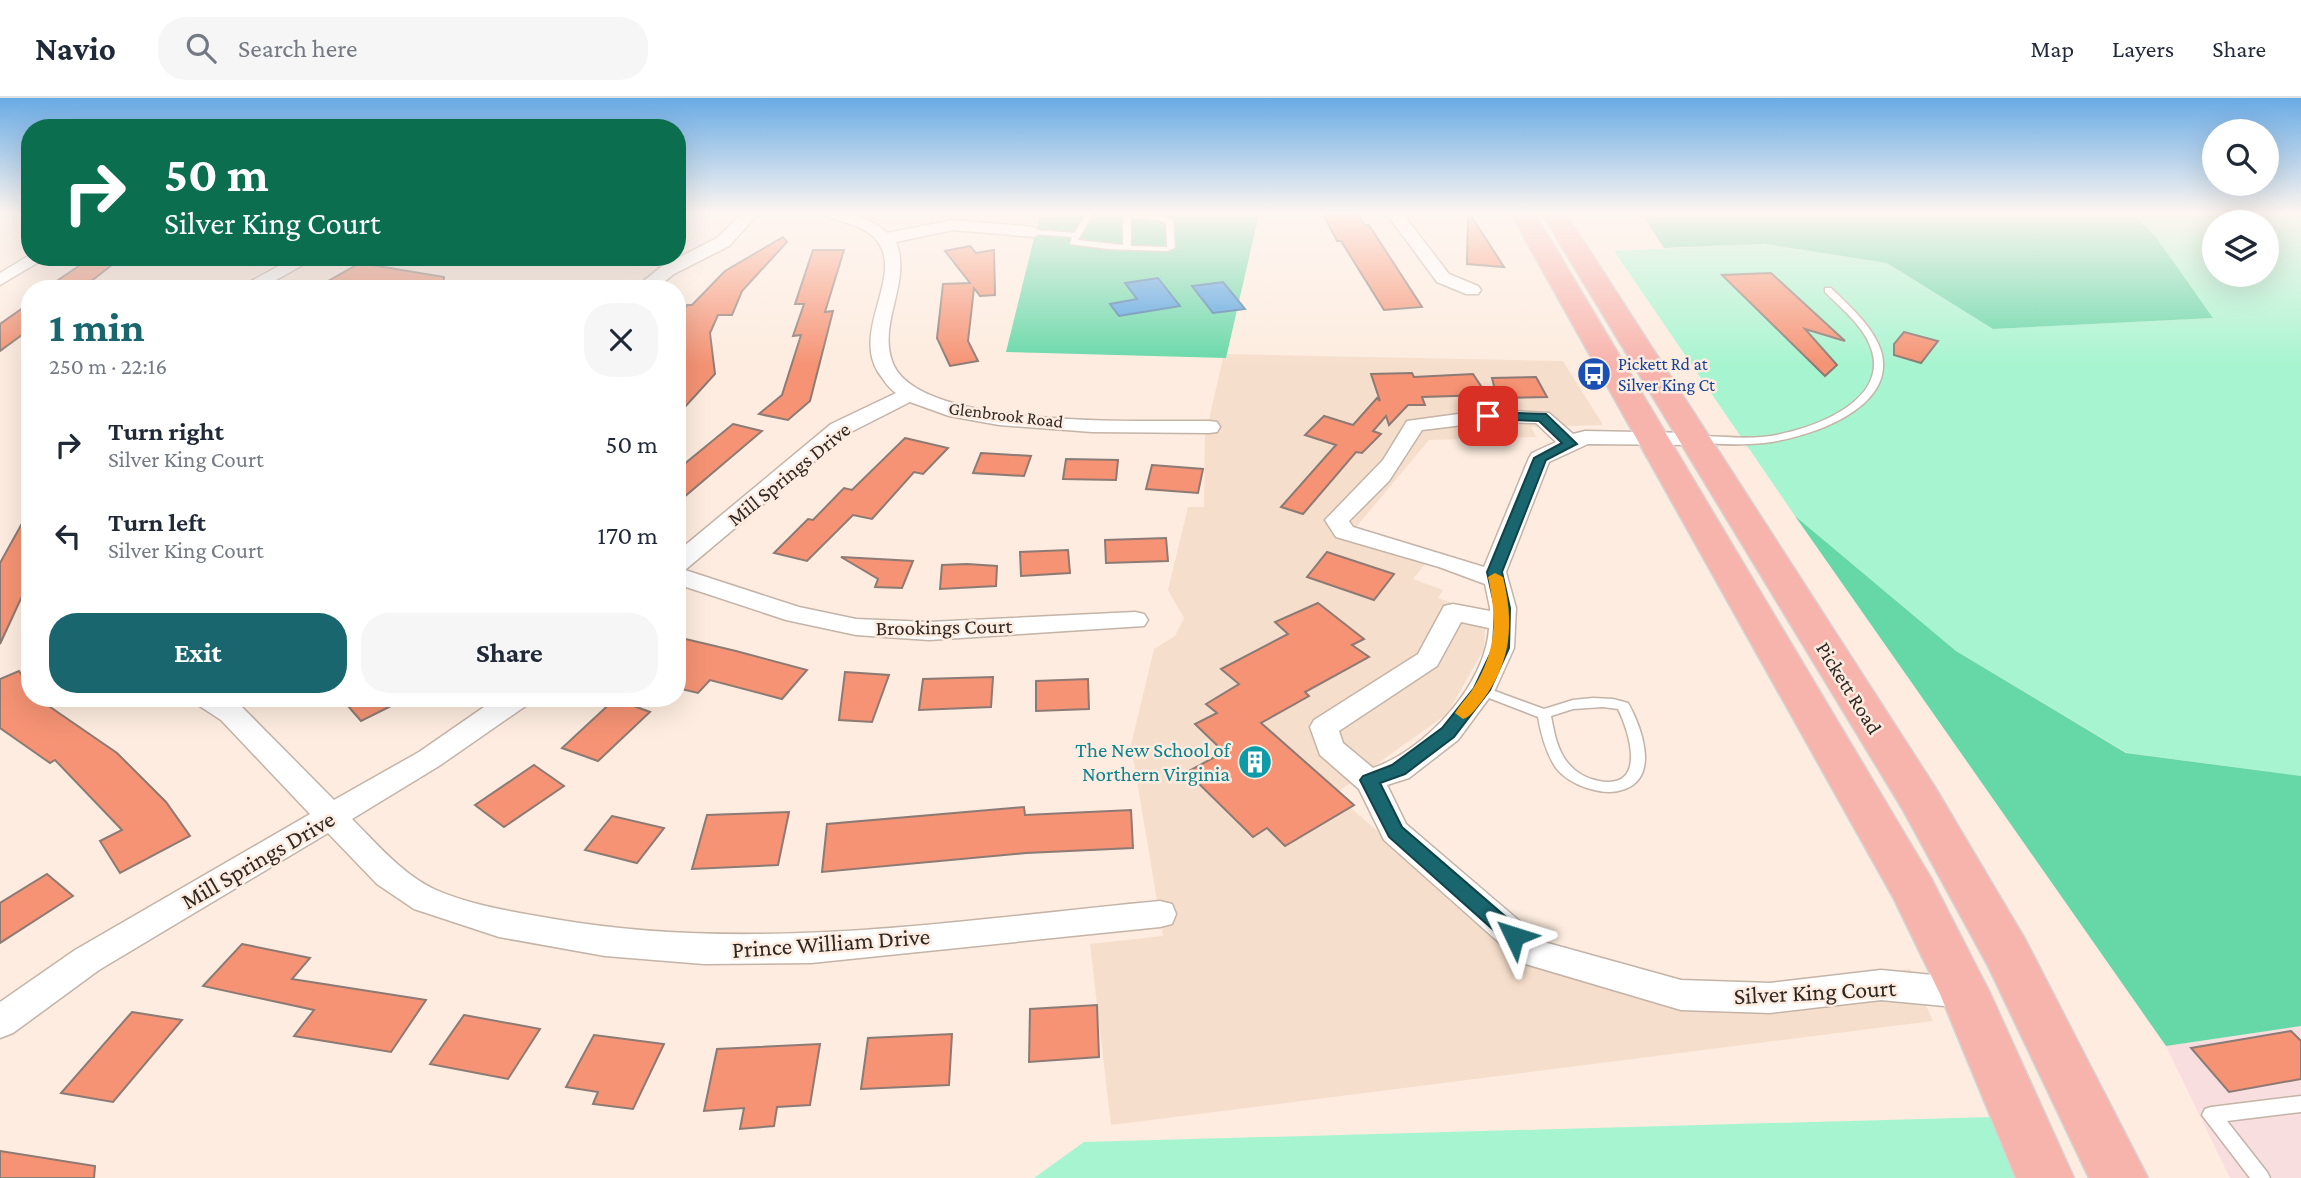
<!DOCTYPE html>
<meta charset="utf-8">
<style>
body{margin:0;font-family:"Crimson Pro",serif;background:#f6f6f7;color:#1f2937;height:100vh;display:flex;flex-direction:column;font-size:26px;white-space:nowrap}
*{box-sizing:border-box;margin:0}
p{font-size:23px;color:#747a83}
.icon{flex:none;width:38px;height:38px;fill:none;stroke:currentColor;stroke-width:2;stroke-linecap:round;stroke-linejoin:round}
.map{position:relative;flex:1;overflow:hidden}
.details{position:absolute;left:21px;top:182px;width:665px;height:427px;display:flex;flex-direction:column;background:#fff;border-radius:28px;box-shadow:0 7px 28px #0002}
.details>*{flex:none}
.hud{position:absolute;left:21px;top:21px;width:665px;height:147px;border-radius:28px;box-shadow:0 7px 28px #0002;background:#0b6e4f;color:#fff;overflow:hidden}
.tools{position:absolute;left:2202px;top:21px;display:grid;gap:14px}
.tools a{display:grid;place-items:center;width:77px;height:77px;border-radius:50%;background:#fff;box-shadow:0 7px 28px #0002;font-size:35px}
.pin{position:absolute;display:grid;place-items:center;width:60px;height:60px;color:#fff;margin:-30px;border-radius:14px;box-shadow:0 4px 10px #0006}
.me{position:absolute;width:77px;margin:-38px;rotate:311deg;stroke-linejoin:round;filter:drop-shadow(0 0 5px #0008)}
.turn{display:flex;align-items:center;gap:24px;height:147px;padding:0 28px;font-size:32px}
.turn .icon{width:91px;height:91px;stroke-width:2.5}
.turn b{display:block;font-size:49px;line-height:60px}
.round{display:grid;place-items:center;flex:none;width:74px;height:74px;border-radius:28px;background:#f6f6f7}
.headline{display:flex;align-items:center;justify-content:space-between;height:119px;padding:0 28px}
h1{font-size:42px;font-weight:700;line-height:52px;color:#1a666f}
.primary-button{display:flex;gap:14px;margin-top:auto;padding:14px 28px}
.primary-button a{flex:1;height:80px;border-radius:28px;background:#1a666f;color:#fff;font-size:28px;font-weight:700;line-height:80px;text-align:center}
.primary-button a+a{background:#f6f6f7;color:#1f2937}
ul{padding:0;list-style:none}
li{display:flex;align-items:center;gap:21px;height:91px;padding:0 28px}
li div{flex:1}
li b{display:block;font-size:26px}
li em{font-style:normal}
header{display:flex;align-items:center;gap:42px;box-sizing:border-box;height:98px;padding:0 35px;background:#fff;border-bottom:2px solid #e0e1e3}
header strong{font-size:33px}
nav{display:flex;gap:38px;margin-inline-start:auto;font-size:24px}
.search{width:490px;height:63px;background:#f6f6f7;display:flex;align-items:center;gap:18px;box-sizing:border-box;padding:0 24px;border-radius:28px;color:#747a83;font-size:26px}
.map>svg:first-child{display:block}
.built{fill:#f6decc}
.industrial{fill:#f9dee0}
.green{fill:#a7f5d0;fill-rule:evenodd}
.forest{fill:#66d8a8}
.water{fill:#4c9ee0;stroke:#437aa7;stroke-width:2}
.building{fill:#f59374;stroke:#8d7a74;stroke-width:2}
.lines{fill:none;stroke-linecap:round;stroke-linejoin:round}
.service-casing{stroke:#c4b3a7;stroke-width:3}
.minor-casing{stroke:#c4b3a7;stroke-width:3}
.primary-casing{stroke:#d5d4d3;stroke-width:3}
.service{fill:#fff;fill-rule:evenodd}
.minor{fill:#fff;fill-rule:evenodd}
.primary{fill:#f7b4ad;fill-rule:evenodd}
.route{fill:#1a666f;stroke:#114248;stroke-width:2}
.slow{fill:#f59e0b}
.labels{text-anchor:middle;stroke-width:5;stroke-linejoin:round;paint-order:stroke}
.far-transit-label{font-size:18px;fill:#164399;stroke:#fdecdf;text-anchor:start}
.far-street-label{font-size:18px;fill:#2e2723;stroke:#fdecdf}
.street-label{font-size:21px;fill:#2e2723;stroke:#fdecdf}
.culture-label{font-size:21px;fill:#0d838f;stroke:#fdecdf;text-anchor:end}
.near-street-label{font-size:24px;fill:#2e2723;stroke:#fdecdf}
</style>
<header>
<strong>Navio</strong>
<div class="search"><svg class="icon" aria-label="search" viewBox="0 0 24 24"><circle cx="10" cy="10" r="6"/><path d="M15 15l6 6"/></svg>Search here</div>
<nav><a>Map</a><a>Layers</a><a>Share</a></nav>
</header>
<div class="map">
<svg width="2301" height="1080" viewBox="0 0 2301 1080">
<rect width="100%" height="100%" fill="#fdecdf"/>
<path class="built" d="M1224 256 1563 263 1603 327 1531 329 1536 339 1429 342 1352 434 1429 461 1413 481 1443 492 1438 500 1486 517 1484 551 1447 616 1335 696 1475 819 1686 897 1910 871 1933 923 1111 1027 1090 846 1163 838 1131 647 1154 551 1175 538 1184 520 1168 492 1188 409H1204L1205 339Z"/>
<path class="industrial" d="M2301 928V1080H2230L2166 948Z"/>
<g class="green">
<path d="M2133 116H2301V678L2127 655 1956 553 1795 418 1614 153 1765 146 1887 165 1993 231 2213 220 2156 139ZM2214 124H2266V177H2214Z"/>
<path d="M1993 1019 2020 1080H1034L1084 1044Z"/>
</g>
<g class="forest">
<path d="M1040 116H1259L1226 260 1006 254Z"/>
<path d="M1670 116H2133L2156 139 2213 220 1993 231 1887 165 1765 146 1664 150 1644 119Z"/>
<path d="M1795 418 1956 553 2126 655 2301 678V928L2166 948Z"/>
</g>
<g class="water">
<path d="M1158 180 1180 208 1119 218 1110 206 1137 201 1125 185Z"/>
<path d="M1223 184 1245 211 1213 215 1192 188Z"/>
</g>
<g class="building">
<path d="M1323 116H1358L1365 127H1369L1422 209 1384 212 1341 143H1337Z"/>
<path d="M1468 116H1470L1504 169 1467 166Z"/>
<path d="M783 139 787 144 742 193 732 217H718L710 235 715 276 683 311 677 226 687 207H692L725 173Z"/>
<path d="M970 148 976 155 994 152 995 197 980 198 974 190 968 243 978 263 950 268 937 240 943 186 970 185 945 153Z"/>
<path d="M813 152H844L825 214 833 213 810 303 788 322 759 316 782 297 801 237 793 238 804 206H795Z"/>
<path d="M92 159H122L85 188 48 189Z"/>
<path d="M360 165 444 179 443 191H314Z"/>
<path d="M1771 175 1845 243 1805 231 1837 267 1825 278 1722 177Z"/>
<path d="M30 205V231L0 253V226Z"/>
<path d="M1904 234 1938 243 1921 265 1894 257V246Z"/>
<path d="M1412 275 1414 279 1473 276 1487 297 1422 299 1425 307H1408L1389 327 1386 318 1373 333 1381 336 1362 355 1356 354 1303 416 1281 409 1336 347 1305 337 1324 318 1353 327 1377 300 1380 303 1371 276Z"/>
<path d="M1536 279 1547 299 1497 300 1492 280Z"/>
<path d="M733 326 762 333 677 405V372Z"/>
<path d="M905 340 948 350 923 376 914 374 872 421 853 417 807 463 774 455 808 421 813 422 844 390 852 392Z"/>
<path d="M981 355 1031 358 1024 378 973 375Z"/>
<path d="M1066 361 1118 362 1116 382 1063 381Z"/>
<path d="M1152 367 1203 371 1198 395 1146 391Z"/>
<path d="M30 411V481L0 546V465Z"/>
<path d="M1166 440 1168 463 1106 465 1105 442Z"/>
<path d="M1068 452 1070 475 1021 478 1020 454Z"/>
<path d="M1327 454 1394 476 1374 502 1307 479Z"/>
<path d="M841 459 913 463 902 490 875 489 878 481Z"/>
<path d="M967 466 997 468 996 488 940 491 942 467Z"/>
<path d="M1318 505 1364 541 1352 547 1369 559 1305 594 1309 598 1261 625 1354 707 1285 748 1267 730 1253 739 1187 674 1224 654 1195 626 1217 615 1206 606 1239 586 1221 571 1288 536 1275 524Z"/>
<path d="M677 539 736 553 807 572 782 601 710 582 698 595 677 590Z"/>
<path d="M19 573 30 589V600H37L117 655 166 704 190 738 120 775 100 743 122 732 55 662 50 665 0 630V581Z"/>
<path d="M845 574 889 577 872 624 839 622Z"/>
<path d="M993 579 991 609 919 612 923 581Z"/>
<path d="M1088 581 1089 611 1036 613V583Z"/>
<path d="M341 600H407L361 623Z"/>
<path d="M615 601 650 614 598 663 562 650Z"/>
<path d="M534 667 564 688 504 729 475 707Z"/>
<path d="M1024 709 1025 717 1131 712 1133 750 1026 755 822 774 827 726Z"/>
<path d="M789 714 778 767 692 771 707 717Z"/>
<path d="M612 718 664 730 637 765 585 752Z"/>
<path d="M47 776 73 798 0 845V805Z"/>
<path d="M242 846 310 860 292 881 426 902 391 954 294 938 314 912 203 888Z"/>
<path d="M1097 907 1099 959 1029 964 1030 911Z"/>
<path d="M132 914 182 922 113 1004 61 995Z"/>
<path d="M464 917 540 931 508 981 430 966Z"/>
<path d="M2291 933 2301 943V981L2229 994 2191 950Z"/>
<path d="M952 936 949 987 861 991 868 940Z"/>
<path d="M594 937 664 946 633 1011 593 1006 598 994 566 989Z"/>
<path d="M820 946 810 1007 777 1009 774 1028 740 1031 744 1010 704 1013 717 951Z"/>
<path d="M0 1053 95 1068 94 1080H0Z"/>
</g>
<g class="lines">
<g class="service-casing">
<g id="service">
<path d="M1086 116H1093L1078 142 1123 147V116C1140 115 1157 115 1173 122L1175 150 1167 153 1108 151 1070 146 1072 139 1034 136 1030 134 1034 132 1074 135ZM1131 119 1159 122 1166 125 1167 149 1131 148Z"/>
<path d="M1825 190H1831C1849 208 1873 228 1881 253 1898 311 1807 340 1764 345 1742 347 1715 347 1693 343V339L1697 338C1719 338 1741 341 1762 339 1803 335 1888 307 1872 253 1865 229 1842 211 1825 194Z"/>
<path d="M1481 588 1544 611 1573 602 1593 600 1613 601 1628 605C1641 628 1660 678 1625 691 1612 696 1600 694 1587 690 1575 686 1564 680 1556 670 1546 655 1541 636 1538 619L1476 595 1475 592 1476 589ZM1603 609 1618 611C1630 635 1647 692 1599 683 1587 681 1575 674 1567 664 1557 651 1554 634 1551 618L1573 611Z"/>
<path d="M2301 998V1014L2227 1023 2267 1074 2270 1080H2250L2202 1017 2205 1011 2211 1009Z"/>
</g>
</g>
<g class="minor-casing">
<g id="minor">
<path d="M741 116H758L729 148 674 176 655 191H634L662 168 717 140Z"/>
<path d="M826 116C849 114 870 119 887 135L953 122 1034 129 1042 134 1034 139 953 132 896 144C912 184 878 223 892 263 915 333 1147 322 1209 323L1217 324 1220 329 1217 334 1209 335 1092 334 999 327 949 318 910 304 847 336 685 472 799 509 856 521 929 524 1135 514 1144 516 1148 522 1144 528 929 542 856 537 786 522 677 486V454L831 326 896 295C887 289 884 282 878 274 853 233 900 182 880 147 870 129 846 125 828 119Z"/>
<path d="M1387 116H1403L1449 176 1478 188 1481 192 1478 196H1466L1437 184Z"/>
<path d="M30 157 47 159 0 187V175Z"/>
<path d="M295 159H317L260 191H237Z"/>
<path d="M1488 312 1549 315 1573 336 1585 333 1693 335 1701 336 1704 341 1701 346 1693 347 1588 346 1549 364 1506 474 1516 510 1514 550 1495 592 1458 642 1409 680 1387 687 1406 726 1544 844 1681 882 1770 885 1881 872 1965 880 1977 884 1982 895 1977 906 1965 910 1881 902 1770 915 1681 912 1522 865 1384 742 1359 691 1320 657 1310 629 1314 622 1418 556 1444 508 1453 506 1490 513V510L1485 486 1439 469 1336 439 1325 422 1383 362 1407 323ZM1488 324 1536 325 1556 344 1532 355 1529 360 1484 469 1353 429 1349 423 1389 383 1422 332ZM1461 524 1489 530C1486 586 1426 652 1373 670L1343 645 1339 633 1437 568Z"/>
<path d="M194 600H229L241 608 334 702 419 654 497 600H531L527 607 439 668 352 721C377 746 403 777 436 792 473 808 515 814 554 821 756 856 959 822 1160 803L1172 806 1176 816 1172 826 1160 829 811 865 704 866 605 858 499 839 414 811 377 786 328 735 99 872 13 935 0 940V904L75 852 310 716 221 622 198 607Z"/>
</g>
</g>
<g class="primary-casing">
<g id="primary">
<path d="M1511 116H1535L1931 780 1990 895 2074 1080H2016L1940 896 1894 801Z"/>
<path d="M1542 116H1566L1935 689 2025 841 2148 1080H2089L1988 868 1903 712Z"/>
</g>
</g>
<use href="#service" class="service"/>
<use href="#minor" class="minor"/>
<use href="#primary" class="primary"/>
</g>
<linearGradient id="sky" x2="0" y2="1"><stop stop-color="#69abe5"/><stop offset="0.43" stop-color="#fef6f1"/><stop offset="1" stop-color="#fef6f1" stop-opacity="0"/></linearGradient>
<rect width="2301" height="267" fill="url(#sky)"/>
<path class="route" d="M1488 314 1546 316 1577 346 1546 362 1502 474 1510 510 1509 550 1490 592 1454 639 1405 676 1380 685 1402 729 1521 832 1524 838 1521 844 1514 846 1507 844 1389 739 1360 682 1363 678 1392 667 1442 630 1474 590 1493 550 1495 510 1487 474 1534 360 1562 345 1539 323 1483 321V315Z"/>
<path class="slow" d="M1495 475 1503 479C1514 525 1512 564 1482 603 1476 610 1472 618 1463 621L1455 615C1460 606 1469 598 1474 589 1497 552 1497 521 1488 479Z"/>
<defs>
<g id="bus-disc" transform="scale(1.75)"><circle r="9.5" fill="#1a4fb4" stroke="#fdecdf"/><path d="M-5-6H5V4H4V6H2V4H-2V6H-4V4H-5ZM-3.5-4V0h7V-4ZM-3.5 1.2v1.5H-2V1.2ZM2 1.2v1.5H3.5V1.2Z" fill="#fff"/></g>
<g id="building-disc" transform="scale(1.75)"><circle r="9.5" fill="#0f9aa8" stroke="#fdecdf"/><path d="M-4-6H4V6H1V3H-1V6H-4ZM-2.5-4.3h1.7v1.8h-1.7ZM.8-4.3h1.7v1.8H.8ZM-2.5-1h1.7V.8h-1.7ZM.8-1h1.7V.8H.8Z" fill="#fff"/></g>
</defs>
<g fill-rule="evenodd">
<use href="#bus-disc" x="1594" y="276"/>
<use href="#building-disc" x="1255" y="664"/>
</g>
<g class="labels">
<g class="far-transit-label">
<text x="1618" y="272">Pickett Rd at<tspan x="1618" dy="21">Silver King Ct</tspan></text>
</g>
<g class="far-street-label">
<text transform="translate(1006 317) rotate(7)" y="6">Glenbrook Road</text>
</g>
<g class="street-label">
<text transform="translate(789 376) rotate(-39)" y="7">Mill Springs Drive</text>
<text transform="translate(944 529) rotate(-1)" y="7">Brookings Court</text>
<text transform="translate(1849 590) rotate(58)" y="7">Pickett Road</text>
</g>
<g class="culture-label">
<text x="1230" y="659">The New School of<tspan x="1230" dy="24">Northern Virginia</tspan></text>
</g>
<g class="near-street-label">
<text transform="translate(258 762) rotate(-30)" y="8">Mill Springs Drive</text>
<text transform="translate(831 845) rotate(-4)" y="8">Prince William Drive</text>
<text transform="translate(1815 894) rotate(-3)" y="8">Silver King Court</text>
</g>
</g>
</svg>
<div class="tools">
<a><svg class="icon" aria-label="search" viewBox="0 0 24 24"><circle cx="10" cy="10" r="6"/><path d="M15 15l6 6"/></svg></a>
<a><svg class="icon" aria-label="layers" viewBox="0 0 24 24"><path d="M12 4l9 5-9 5-9-5zM3 14l9 5 9-5"/></svg></a>
</div>
<div class="pin" style="left:1488px;top:318px;background:#d93025"><svg class="icon" aria-label="arrive" viewBox="0 0 24 24"><path d="M6 21V4h12l-3 4 3 4H6"/></svg></div>
<svg class="me" style="left:1514px;top:838px" viewBox="-20 -20 40 40"><path d="M0-17L14 15 0 8-14 15z" fill="#1a666f" stroke="#fff" stroke-width="4"/></svg>
<div class="hud">
<div class="turn"><svg class="icon" aria-label="right" viewBox="0 0 24 24"><path d="M7 20v-9h11M14 6l5 5-5 5"/></svg><div><b>50 m</b>Silver King Court</div></div>
</div>
<section class="details">
<div class="headline"><div><h1>1 min</h1><p>250 m · 22:16</p></div><a class="round"><svg class="icon" aria-label="close" viewBox="0 0 24 24"><path d="M6 6l12 12M18 6L6 18"/></svg></a></div>
<ul>
<li><svg class="icon" aria-label="right" viewBox="0 0 24 24"><path d="M7 20v-9h11M14 6l5 5-5 5"/></svg><div><b>Turn right</b><p>Silver King Court</p></div><em>50 m</em></li>
<li><svg class="icon" aria-label="left" viewBox="0 0 24 24"><path d="M17 20v-9H6M10 6l-5 5 5 5"/></svg><div><b>Turn left</b><p>Silver King Court</p></div><em>170 m</em></li>
</ul>
<div class="primary-button"><a>Exit</a><a>Share</a></div>
</section>
</div>
